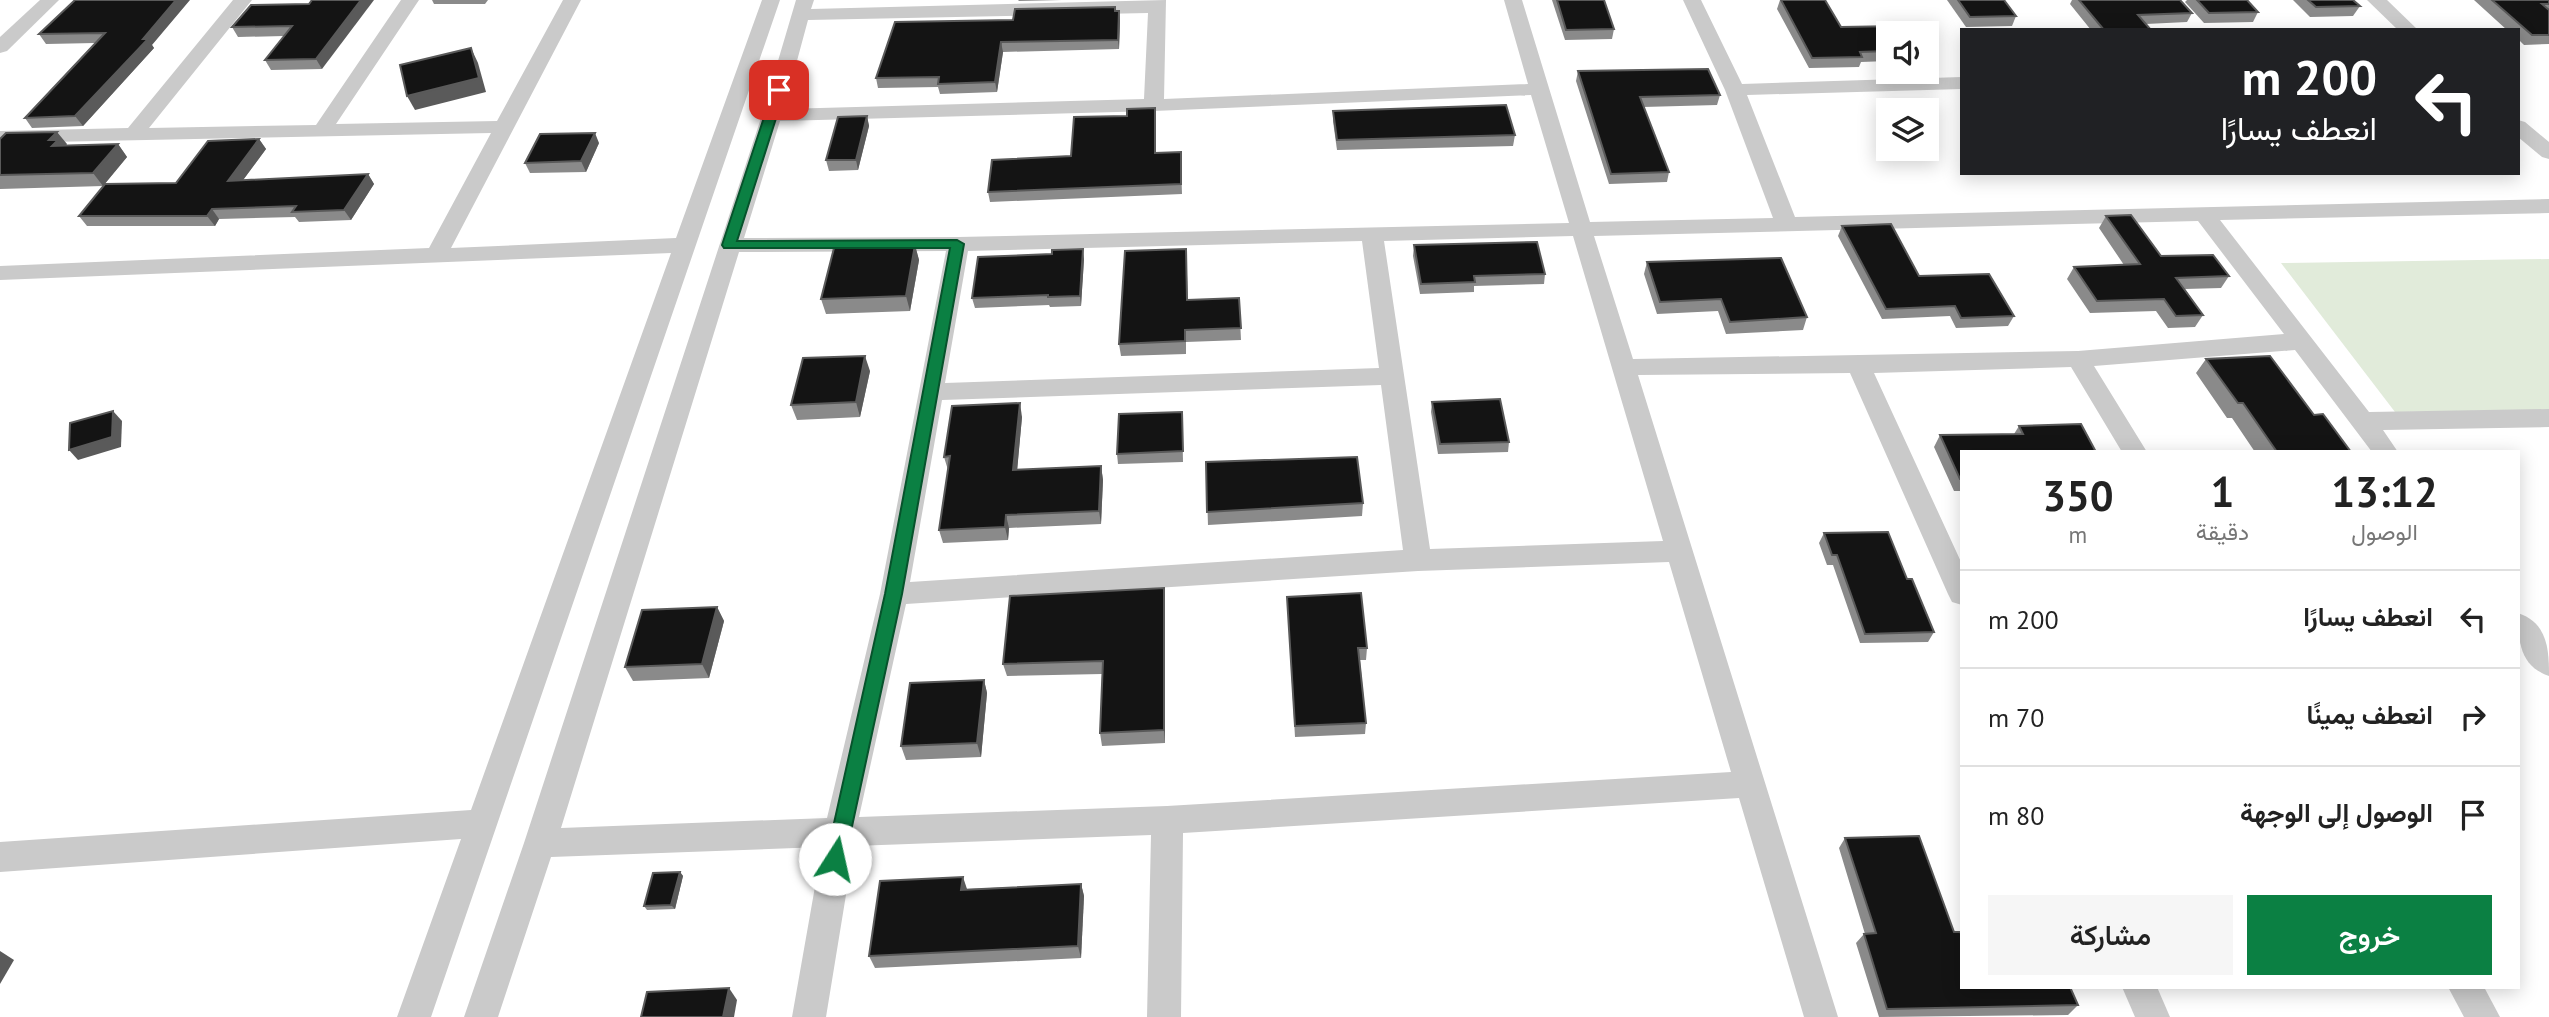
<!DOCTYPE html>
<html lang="ar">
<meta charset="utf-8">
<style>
body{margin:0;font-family:"PT Sans",Vazirmatn,sans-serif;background:#f6f6f6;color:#222;direction:rtl;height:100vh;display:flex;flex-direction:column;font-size:26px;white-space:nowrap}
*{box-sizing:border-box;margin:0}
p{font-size:23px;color:#767676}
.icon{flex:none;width:38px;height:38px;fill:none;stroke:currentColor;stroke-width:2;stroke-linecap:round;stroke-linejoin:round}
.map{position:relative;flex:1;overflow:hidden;direction:ltr}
.panel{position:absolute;left:1960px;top:450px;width:560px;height:539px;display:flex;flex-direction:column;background:#fff;border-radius:0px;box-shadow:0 4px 18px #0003;direction:rtl}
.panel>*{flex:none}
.top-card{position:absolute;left:1960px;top:28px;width:560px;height:147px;border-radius:0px;box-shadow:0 4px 18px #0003;direction:rtl;background:#202124;color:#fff;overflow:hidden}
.tools{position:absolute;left:1876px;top:21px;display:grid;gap:14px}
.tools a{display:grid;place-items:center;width:63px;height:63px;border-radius:0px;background:#fff;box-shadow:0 4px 18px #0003;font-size:35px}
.pin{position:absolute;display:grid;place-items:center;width:60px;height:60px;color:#fff;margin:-30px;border-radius:14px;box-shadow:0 4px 10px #0006}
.me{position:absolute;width:77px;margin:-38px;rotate:10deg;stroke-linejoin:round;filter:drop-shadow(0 0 5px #0008)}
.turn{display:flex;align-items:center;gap:24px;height:147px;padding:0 28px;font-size:32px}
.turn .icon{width:91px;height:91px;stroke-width:2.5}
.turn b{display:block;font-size:49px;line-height:60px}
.eta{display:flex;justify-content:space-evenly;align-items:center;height:119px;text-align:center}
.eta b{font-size:42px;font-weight:600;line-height:49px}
.cta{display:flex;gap:14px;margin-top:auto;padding:14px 28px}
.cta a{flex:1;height:80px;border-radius:0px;background:#0b8043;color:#fff;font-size:28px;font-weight:600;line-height:80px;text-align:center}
.cta a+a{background:#f6f6f6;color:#222}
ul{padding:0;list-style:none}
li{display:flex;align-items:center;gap:21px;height:98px;padding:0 28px;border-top:2px solid #e0e0e0}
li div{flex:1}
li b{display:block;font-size:26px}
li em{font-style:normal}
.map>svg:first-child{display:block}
.green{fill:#e1ebda}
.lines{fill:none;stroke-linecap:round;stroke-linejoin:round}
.street{fill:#cacaca;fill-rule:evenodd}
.wall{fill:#8a8a8a}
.shaded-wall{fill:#5a5a5a}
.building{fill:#141414;stroke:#5a5a5a;stroke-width:2}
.route{fill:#0b8043;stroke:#07532c;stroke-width:2}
</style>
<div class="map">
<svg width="2549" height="1017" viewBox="0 0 2549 1017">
<rect width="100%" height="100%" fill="#fff"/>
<path class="green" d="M2549 259V410L2395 412 2281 263Z"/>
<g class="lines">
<g class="street">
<path d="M40 0H59L7 51 0 53V37Z"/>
<path d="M233 0H252L149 128 316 125 401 0H419L336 124 497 121 563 0H581L451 248 676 238 762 0H780L431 1017H397L461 839 0 872V842L471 810 671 253 0 280V266L429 248 491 133 0 143V131L128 128Z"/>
<path d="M796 0H814L811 9 1166 0 1164 99 1528 84 1504 0H1522L1590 222 1773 218 1725 90 1683 0H1701L1742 84 1962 77V89L1747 95 1795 217 2549 199V213L2220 220 2369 412 2549 409V427L2383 430 2398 452H2372L2295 350 2094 366 2147 452H2122L2071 367 1874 373 1962 564V605L1952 602 1948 594 1850 373 1638 375 1838 1017H1804L1739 798 1183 833 1181 1017H1147L1151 835 854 846 826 1017H792L822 847 551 857 498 1017H464L524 843 762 115ZM1148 13 1144 99 784 109 808 20ZM1531 95 1569 223 958 237 744 238 780 121 1154 111ZM2198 221 2284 334 2078 351 1633 359 1594 236ZM1573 236 1663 541 1430 549 1384 241ZM1362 241 1379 368 945 383 968 251ZM946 251 880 594 827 818 561 828 739 252ZM1381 385 1403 550 910 582 942 400ZM1669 562 1731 772 1167 806 859 817 906 604 1418 571Z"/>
<path d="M2367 0H2387L2418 30H2398Z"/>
<path d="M2518 120 2525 122 2549 142V159L2542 157 2518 137Z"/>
<path d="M2518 613C2548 623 2549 650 2549 676 2519 666 2518 639 2518 613Z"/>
<path d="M2122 987H2157L2170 1017H2135Z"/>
<path d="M2448 987H2484L2500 1017H2464Z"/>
</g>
</g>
<g class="wall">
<path d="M75 0 152 45 154 48 83 126 32 128 25 118 95 43 46 44 39 34Z"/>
<path d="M432 0H488L485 4H434Z"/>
<path d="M1018 0H1062L1019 1Z"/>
<path d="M1552 0H1604L1614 29 1612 39 1565 40Z"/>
<path d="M1780 0H1825L1841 27 1888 33V61L1861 62 1859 67 1809 68 1777 9Z"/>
<path d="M1947 0H2004L2016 16 2012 26 1966 27Z"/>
<path d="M2072 0H2180L2192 13 2187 22 2146 24 2151 30H2091L2070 4Z"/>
<path d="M2187 0H2247L2258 12 2253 22 2204 23 2185 2Z"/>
<path d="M2293 0H2353L2360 6 2353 16 2310 17Z"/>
<path d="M2474 0H2549V44L2524 45 2518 39V30H2507Z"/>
<path d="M309 4 322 69 271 70 265 60 284 36 238 37 232 27Z"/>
<path d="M1115 7V11H1119L1120 20 1119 49 1003 52 997 92 940 94 938 87 878 88 876 78 1013 20Z"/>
<path d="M1578 71 1720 95 1717 105 1643 107 1669 172 1667 182 1609 184 1576 81Z"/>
<path d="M1155 108 1156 153 1181 162 1182 194 990 202 988 192 1071 156 1127 116Z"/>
<path d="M1333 111 1515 135 1513 146 1337 150 1333 121Z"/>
<path d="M867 116 869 126 858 170 829 171 826 160Z"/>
<path d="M0 139 67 144 66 145 118 144 127 157 103 186 0 189Z"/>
<path d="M259 139 266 149 243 180 368 174 374 184 351 220 299 222 295 217 219 219 215 226H87L79 216 176 183Z"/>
<path d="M599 143 586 172 530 173 525 163Z"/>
<path d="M2106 216 2161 256 2229 276 2221 288 2185 289 2203 315 2195 327 2168 328 2156 311 2090 313 2067 279 2074 267 2124 265 2099 228Z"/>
<path d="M1842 226 1919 276 2014 316 2008 326 1956 328 1950 316 1882 319 1838 236Z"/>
<path d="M915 245 919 260 910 311 826 314 821 299Z"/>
<path d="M1414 245 1545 274 1544 284 1474 286V292L1420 294 1413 256Z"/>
<path d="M1186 249 1188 300 1239 298 1241 340 1186 342V354L1121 356 1119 344Z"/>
<path d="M1084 259 1081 306 1050 307 1049 305 975 308 972 298Z"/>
<path d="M1647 262 1807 317 1803 330 1726 334 1718 311 1657 314 1644 274Z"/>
<path d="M2206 359 2314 415 2351 452H2255L2232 418H2227L2196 373Z"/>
<path d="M870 371 860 417 797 420 791 405Z"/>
<path d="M1432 402 1509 442 1508 452 1438 454 1431 412Z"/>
<path d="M1182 412 1183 462 1118 464 1117 454Z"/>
<path d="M1022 417 1017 470 1101 466 1103 480 1101 524 1009 528 1008 540 943 543 939 530 948 470 944 457Z"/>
<path d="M2019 426 2096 452H1962V491H1954L1934 447 1940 435 2014 434Z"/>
<path d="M1206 462 1363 503 1362 516 1208 525Z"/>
<path d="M1824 533 1907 579 1934 632 1928 642 1860 643 1833 565H1827L1819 543Z"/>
<path d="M1287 597 1367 648 1366 660H1360L1366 723 1365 734 1295 737Z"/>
<path d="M1165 601V743L1102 746 1100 733 1102 674 1007 676 1003 664Z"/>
<path d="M717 607 724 621 709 678 633 681 625 667Z"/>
<path d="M984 680 987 693 981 757 906 760 901 746Z"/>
<path d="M1845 838 1954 932 1962 935 2078 1005 2068 1015 1879 1017 1856 943 1864 934H1865L1839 848Z"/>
<path d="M680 872 683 876 675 909 647 910 644 906Z"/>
<path d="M1081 884 1084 896 1081 958 875 968 869 956 967 889Z"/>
</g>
<g class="shaded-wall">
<path d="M176 0H190L152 45 154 48 83 126 75 116Z"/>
<path d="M361 0H374L322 69 316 59Z"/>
<path d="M1119 11 1120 20 1119 49 1118 40Z"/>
<path d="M1001 42 1003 52 997 92 995 82Z"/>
<path d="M471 48 478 63 486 92 415 110 407 96Z"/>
<path d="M867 116 869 126 858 170 856 160Z"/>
<path d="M57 132 67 144 64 148 62 158 49 140Z"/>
<path d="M595 133 599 143 586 172 581 161Z"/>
<path d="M259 139 266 149 235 191 228 181Z"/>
<path d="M118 144 127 157 103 186 93 173Z"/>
<path d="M368 174 374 184 351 220 344 210Z"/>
<path d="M212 209 219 219 215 226 207 216Z"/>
<path d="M915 245 919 260 910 311 906 296Z"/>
<path d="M1083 249 1084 259 1081 306 1080 296Z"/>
<path d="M865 356 870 371 860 417 856 402Z"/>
<path d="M1020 403 1022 417 1016 483 1013 470Z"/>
<path d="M113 411 122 421 121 447 78 460 69 450Z"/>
<path d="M1101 466 1103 480 1101 524 1099 511Z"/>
<path d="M1006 515 1009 528 1008 540 1005 527Z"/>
<path d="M1164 588 1165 601V743L1164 730Z"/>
<path d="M717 607 724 621 709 678 702 664Z"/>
<path d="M984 680 987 693 981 757 977 743Z"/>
<path d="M680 872 683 876 675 909 671 905Z"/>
<path d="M963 877 967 889 961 890Z"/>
<path d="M1081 884 1084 896 1081 958 1078 946Z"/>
<path d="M0 951 14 960 0 984Z"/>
<path d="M729 988 737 1000 734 1017H723Z"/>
</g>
<g class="building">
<path d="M75 0H176L143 39H148L75 116 25 118 105 33 39 34Z"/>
<path d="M312 0H361L316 59 265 60 292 26 232 27 251 5 309 4Z"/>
<path d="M1557 0H1604L1614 29 1566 30Z"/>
<path d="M1781 0H1825L1841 27 1900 26 1905 33H1888V51L1860 52 1862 57 1812 58Z"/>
<path d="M1958 0H2004L2016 16 1970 17Z"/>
<path d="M2079 0H2180L2192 13 2138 15 2151 30H2104Z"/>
<path d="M2197 0H2247L2258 12 2209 13Z"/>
<path d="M2308 0H2353L2360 6 2316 7Z"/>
<path d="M2492 0H2549V4H2542L2549 10V35H2532Z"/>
<path d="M1115 7V11H1119L1118 40 1001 42 995 82 938 84 939 77 876 78 895 22 1013 20 1015 9Z"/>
<path d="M471 48 479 78 407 96 400 65Z"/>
<path d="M1708 69 1720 95 1640 97 1669 172 1611 174 1578 71Z"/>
<path d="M1506 105 1515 135 1337 140 1333 111Z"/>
<path d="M1155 108V153L1181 152V184L988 192 992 160 1071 156 1074 117 1127 116V109Z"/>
<path d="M867 116 856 160H826L838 117Z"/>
<path d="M57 132 49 140H58L52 146 118 144 93 173 0 175V139L6 133Z"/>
<path d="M595 133 581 161 525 163 540 134Z"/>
<path d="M259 139 228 181 368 174 344 210 292 212 296 206 212 209 207 216H79L105 184 176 183 208 141Z"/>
<path d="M2131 215 2161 256 2213 255 2229 276 2176 278 2203 315 2176 316 2164 299 2097 301 2074 267 2140 264 2106 216Z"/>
<path d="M1891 224 1919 276 1989 274 2014 316 1961 318 1955 306 1886 309 1842 226Z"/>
<path d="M1537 242 1545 274 1474 276 1475 282 1421 284 1414 245Z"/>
<path d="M915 245 906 296 821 299 834 248Z"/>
<path d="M1083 249 1080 296 1048 297V295L972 298 978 257 1052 254V250Z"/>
<path d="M1186 249 1187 300 1239 298 1241 328 1185 330V341L1119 344 1125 251Z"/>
<path d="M1781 258 1807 317 1730 322 1721 299 1660 302 1647 262Z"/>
<path d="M865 356 856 402 791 405 803 358Z"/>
<path d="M2270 356 2314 415 2323 414 2351 452H2277L2243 403H2238L2206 359Z"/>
<path d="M1500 399 1509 442 1440 444 1432 402Z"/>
<path d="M1020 403 1013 470 1101 466 1099 511 1006 515 1005 527 939 530 950 456 944 457 952 406Z"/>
<path d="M113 411 112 437 69 450 70 423Z"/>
<path d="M1182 412 1183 451 1117 454 1119 414Z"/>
<path d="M2081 424 2096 452H1962V479H1960L1940 435 2023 434 2019 426Z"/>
<path d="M1357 457 1363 503 1207 512 1206 462Z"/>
<path d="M1888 532 1907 579H1912L1934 632 1865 634 1837 555H1832L1824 533Z"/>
<path d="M1164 588V730L1100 733 1103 661 1003 664 1010 596Z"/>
<path d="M1361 593 1367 648H1358L1366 723 1295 726 1287 597Z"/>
<path d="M717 607 702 664 625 667 642 610Z"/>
<path d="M984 680 977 743 901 746 910 683Z"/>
<path d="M1919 836 1954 932H1960L1962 935V987H2070L2078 1005 1887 1009 1864 934 1876 933 1845 838Z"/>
<path d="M680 872 671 905 644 906 653 873Z"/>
<path d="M963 877 961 890 1081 884 1078 946 869 956 880 881Z"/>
<path d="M729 988 723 1017H641L647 992Z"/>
</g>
<path class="route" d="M779 87 785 90 737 241 957 240 964 244 902 594 845 859 842 865 835 868 829 865 826 859 885 594 950 248H724L722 245 773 90Z"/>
</svg>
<div class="tools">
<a><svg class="icon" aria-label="sound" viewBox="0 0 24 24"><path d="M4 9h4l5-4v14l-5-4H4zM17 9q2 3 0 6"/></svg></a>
<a><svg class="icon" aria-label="layers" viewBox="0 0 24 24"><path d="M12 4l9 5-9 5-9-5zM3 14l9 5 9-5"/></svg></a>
</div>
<div class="pin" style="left:779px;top:90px;background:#d93025"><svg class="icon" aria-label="arrive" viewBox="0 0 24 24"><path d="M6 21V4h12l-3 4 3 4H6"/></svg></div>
<svg class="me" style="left:835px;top:859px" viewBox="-20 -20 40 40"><circle r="19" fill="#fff"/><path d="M0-13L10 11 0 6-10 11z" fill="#0b8043"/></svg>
<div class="top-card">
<div class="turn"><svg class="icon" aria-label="left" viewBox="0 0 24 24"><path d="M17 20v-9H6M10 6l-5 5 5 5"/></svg><div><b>200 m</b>انعطف يسارًا</div></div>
</div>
<section class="panel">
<div class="eta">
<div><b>13:12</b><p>الوصول</p></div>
<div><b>1</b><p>دقيقة</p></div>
<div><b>350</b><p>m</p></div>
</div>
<ul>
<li><svg class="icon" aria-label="left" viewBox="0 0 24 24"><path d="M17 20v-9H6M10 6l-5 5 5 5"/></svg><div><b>انعطف يسارًا</b></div><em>200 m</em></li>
<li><svg class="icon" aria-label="right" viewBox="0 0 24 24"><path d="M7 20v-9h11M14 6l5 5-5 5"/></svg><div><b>انعطف يمينًا</b></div><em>70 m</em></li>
<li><svg class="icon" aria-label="arrive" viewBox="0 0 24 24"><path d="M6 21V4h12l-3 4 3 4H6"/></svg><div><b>الوصول إلى الوجهة</b></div><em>80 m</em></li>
</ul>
<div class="cta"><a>خروج</a><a>مشاركة</a></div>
</section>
</div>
